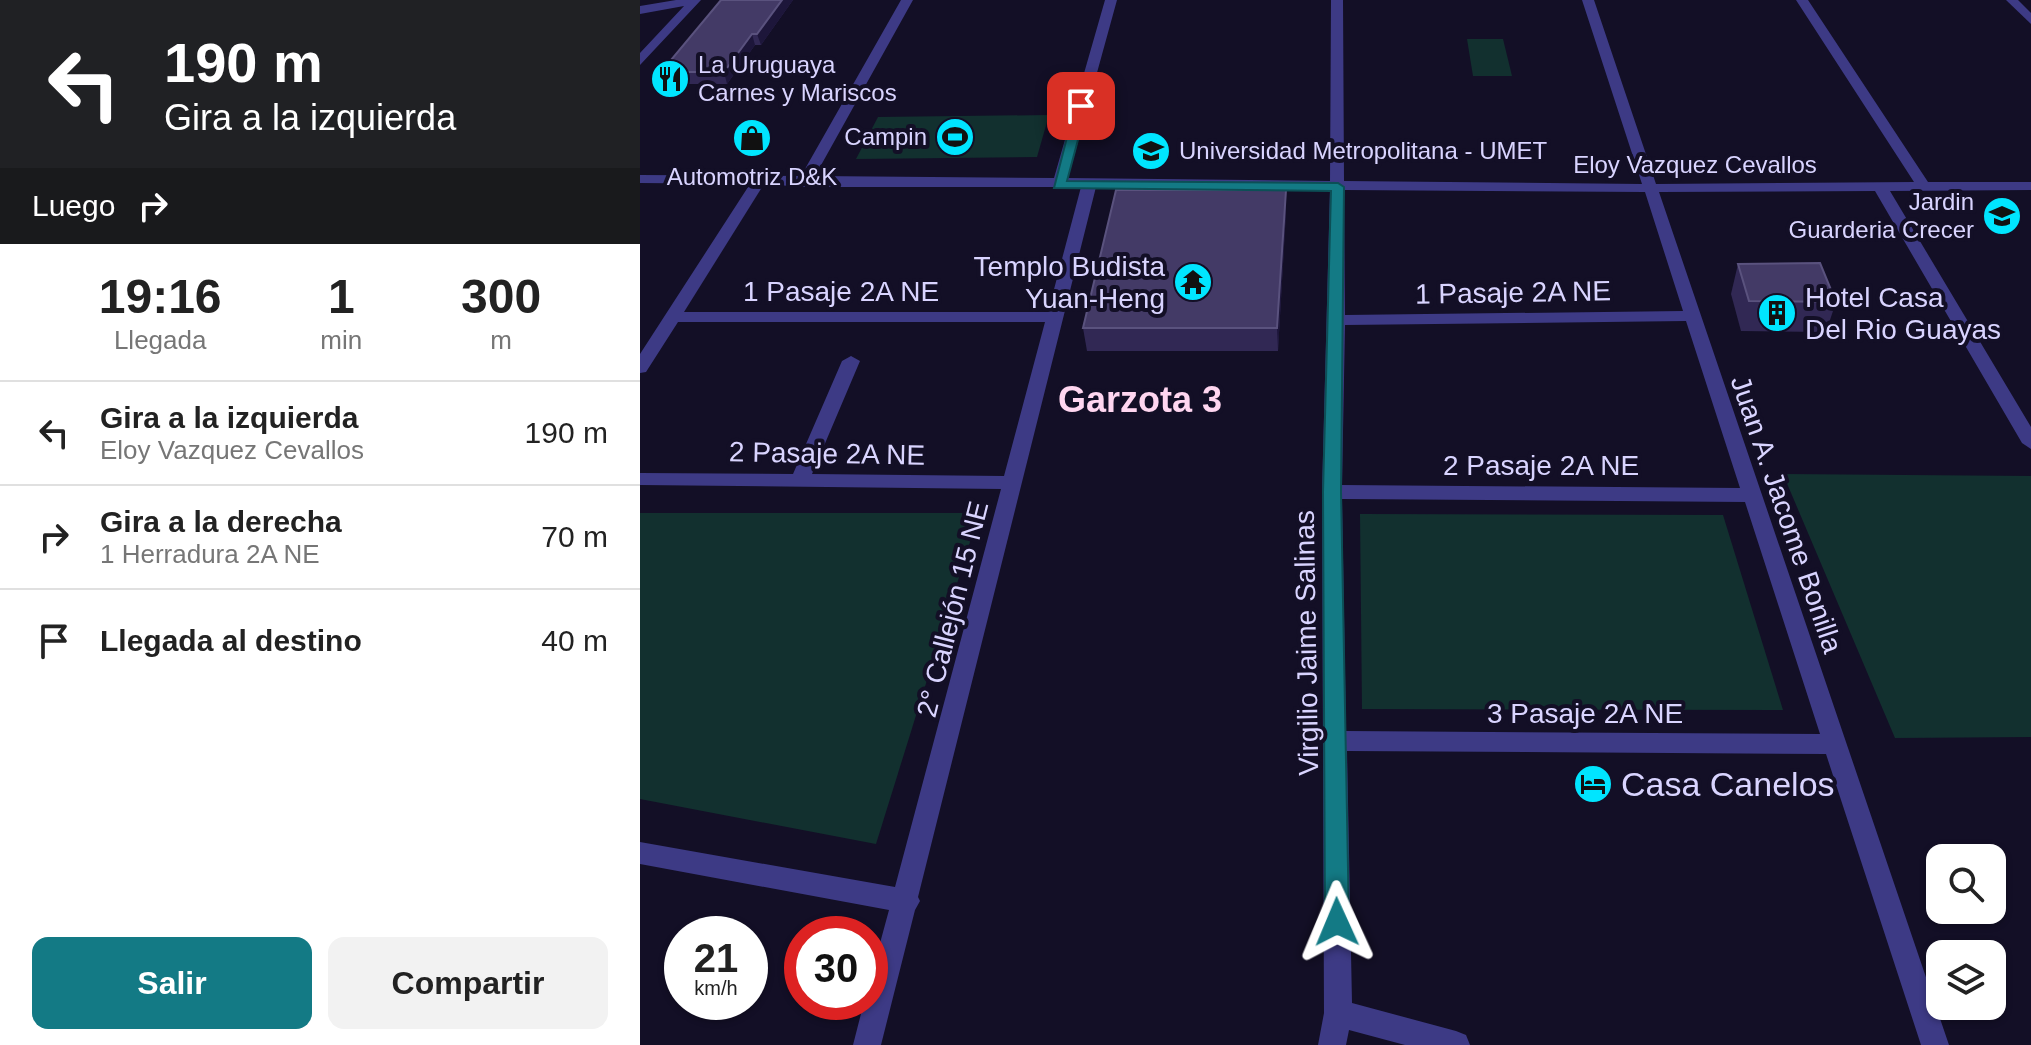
<!DOCTYPE html>
<html lang="es">
<meta charset="utf-8">
<style>
body{margin:0;font-family:Helvetica,sans-serif;background:#f2f2f2;color:#222;height:100vh;display:flex;flex-direction:column;font-size:30px;white-space:nowrap}
*{box-sizing:border-box;margin:0}
p{font-size:26px;color:#767676}
.icon{flex:none;width:44px;height:44px;fill:none;stroke:currentColor;stroke-width:2;stroke-linecap:round;stroke-linejoin:round}
.map{position:relative;flex:1;overflow:hidden}
.panel{display:flex;flex-direction:column;background:#fff;width:640px}
.panel>*{flex:none}
.top-card{background:#202124;color:#fff;overflow:hidden}
.controls{position:absolute;left:1286px;top:844px;display:grid;gap:16px}
.controls a{display:grid;place-items:center;width:80px;height:80px;border-radius:16px;background:#fff;box-shadow:0 2px 6px #0004;font-size:40px}
.speed{position:absolute;left:24px;top:916px;display:flex;gap:16px;font-size:40px;font-weight:700;text-align:center}
.speed>*{display:grid;place-content:center;width:104px;height:104px;border-radius:50%;background:#fff;box-shadow:0 2px 6px #0004;line-height:1}
.speed small{font-size:20px;font-weight:400}
.speed .limit{border:12px solid #d22;background:#fff;color:#111}
.pin{position:absolute;display:grid;place-items:center;width:68px;height:68px;color:#fff;margin:-34px;border-radius:16px;box-shadow:0 4px 12px #0006}
.me{position:absolute;width:88px;margin:-44px;rotate:359deg;stroke-linejoin:round;filter:drop-shadow(0 0 6px #0008)}
.turn{display:flex;align-items:center;gap:28px;height:168px;padding:0 32px;font-size:36px}
.turn .icon{width:104px;height:104px;stroke-width:2.5}
.turn b{display:block;font-size:56px;line-height:68px}
.then{display:flex;align-items:center;height:76px;padding:0 32px;background:#0003;gap:16px;font-size:30px}
.eta{display:flex;justify-content:space-evenly;align-items:center;height:136px;text-align:center}
.eta b{font-size:48px;font-weight:700;line-height:56px}
.action{display:flex;gap:16px;margin-top:auto;padding:16px 32px}
.action a{flex:1;height:92px;border-radius:16px;background:#137a85;color:#fff;font-size:32px;font-weight:700;line-height:92px;text-align:center}
.action a+a{background:#f2f2f2;color:#222}
ul{padding:0;list-style:none}
li{display:flex;align-items:center;gap:24px;height:104px;padding:0 32px;border-top:2px solid #e0e0e0}
li div{flex:1}
li b{display:block;font-size:30px}
li em{font-style:normal}
main{display:flex;flex:1;min-height:0}
.map>svg:first-child{display:block}
.green{fill:#12302f}
.lines{fill:none;stroke-linecap:round;stroke-linejoin:round}
.minor{fill:#3d3a85;fill-rule:evenodd}
.wall{fill:#312854}
.shaded-wall{fill:#1d163a}
.building{fill:#433a66;stroke:#5a527e;stroke-width:2}
.route{fill:#137a85;stroke:#0c4f56;stroke-width:2}
.labels{text-anchor:middle;stroke-width:8;stroke-linejoin:round;paint-order:stroke}
.far-poi-label{font-size:24px;fill:#d9d4ff;stroke:#130f26;text-anchor:start}
.far-street-label{font-size:24px;fill:#d9d4ff;stroke:#130f26}
.poi-label{font-size:28px;fill:#d9d4ff;stroke:#130f26;text-anchor:end}
.street-label{font-size:28px;fill:#d9d4ff;stroke:#130f26}
.near-poi-label{font-size:34px;fill:#d9d4ff;stroke:#130f26;text-anchor:start}
.district-label{font-size:36px;font-weight:bold;fill:#ffd6f0;stroke:#130f26}
</style>
<main>
<section class="panel">
<div class="top-card">
<div class="turn"><svg class="icon" aria-label="left" viewBox="0 0 24 24"><path d="M17 20v-9H6M10 6l-5 5 5 5"/></svg><div><b>190 m</b>Gira a la izquierda</div></div>
<div class="then">Luego<svg class="icon" aria-label="right" viewBox="0 0 24 24"><path d="M7 20v-9h11M14 6l5 5-5 5"/></svg></div>
</div>
<div class="eta">
<div><b>19:16</b><p>Llegada</p></div>
<div><b>1</b><p>min</p></div>
<div><b>300</b><p>m</p></div>
</div>
<ul>
<li><svg class="icon" aria-label="left" viewBox="0 0 24 24"><path d="M17 20v-9H6M10 6l-5 5 5 5"/></svg><div><b>Gira a la izquierda</b><p>Eloy Vazquez Cevallos</p></div><em>190 m</em></li>
<li><svg class="icon" aria-label="right" viewBox="0 0 24 24"><path d="M7 20v-9h11M14 6l5 5-5 5"/></svg><div><b>Gira a la derecha</b><p>1 Herradura 2A NE</p></div><em>70 m</em></li>
<li><svg class="icon" aria-label="arrive" viewBox="0 0 24 24"><path d="M6 21V4h12l-3 4 3 4H6"/></svg><div><b>Llegada al destino</b></div><em>40 m</em></li>
</ul>
<div class="action"><a>Salir</a><a>Compartir</a></div>
</section>
<div class="map">
<svg width="1391" height="1045" viewBox="0 0 1391 1045">
<rect width="100%" height="100%" fill="#130f26"/>
<g class="green">
<path d="M827 39H863L872 76H833Z"/>
<path d="M409 115 397 157 216 159 238 117Z"/>
<path d="M1143 474 1391 476V737L1255 738Z"/>
<path d="M0 513H339L236 844 0 799Z"/>
<path d="M720 514 1083 515 1143 710 722 709Z"/>
</g>
<g class="lines">
<g class="minor">
<path d="M36 0H61L0 65V53L44 6 0 14V6Z"/>
<path d="M261 0H273L175 176 414 178 465 0H477L428 178 690 181 691 0H703L704 181 1002 184 942 0H954L1016 184 1274 182 1156 0H1168L1288 182H1391V190L1250 191 1391 427V449L1382 443 1235 191 1019 192 1309 1045H1281L1186 754 707 751 712 1003 816 1031 826 1035 830 1045H765L709 1030 706 1045H678L684 1013 682 492 690 189 456 187 278 897 280 901 275 910 241 1045H213L224 1002H230V980L249 910 0 864V842L255 887 361 489 0 485V473L153 474 202 361 211 356 220 361 172 474 364 476 405 322H38L6 372 0 373V354L110 184 0 183V175L161 176ZM124 184 164 187H441L408 312H44ZM704 190 1005 192 1043 311 705 315ZM1046 321 1100 488 702 485 705 325ZM702 499 1105 502 1180 734 706 731Z"/>
<path d="M1366 0H1378L1391 13V24Z"/>
</g>
</g>
<g class="wall">
<path d="M81 0H153L121 45H115L87 84H25L21 72Z"/>
<path d="M646 190V212L638 351H447L443 328Z"/>
<path d="M1098 264 1196 302 1186 332 1101 331 1091 294Z"/>
</g>
<g class="shaded-wall">
<path d="M142 0H153L121 45 117 34Z"/>
<path d="M112 34 115 45 87 84 84 72Z"/>
<path d="M646 190V212L638 351 637 328Z"/>
</g>
<g class="building">
<path d="M81 0H142L117 34H112L84 72H21Z"/>
<path d="M476 190H646L637 328H443Z"/>
<path d="M1180 263 1196 302 1109 301 1098 264Z"/>
</g>
<path class="route" d="M441 102 447 106 427 181 698 183 704 187 701 492 709 922 706 930 697 933 689 930 685 922 683 492 691 191 414 188 435 106Z"/>
<defs>
<g id="restaurant-disc" transform="scale(2)"><circle r="9.5" fill="#00e5ff" stroke="#130f26"/><path d="M-5-6h1v4h1v-4h1v4h1v-4h1v5L-1.5 .5V6h-2V.5L-5-1ZM5-6V6H3V1.5H1.5Q1.5-4 5-6Z" fill="#111"/></g>
<g id="stadium-disc" transform="scale(2)"><circle r="9.5" fill="#00e5ff" stroke="#130f26"/><path d="M0-5a6.5 5 0 1 0 0 10a6.5 5 0 1 0 0-10ZM-3.5-1.8h7v3.6h-7Z" fill="#111"/></g>
<g id="shop-disc" transform="scale(2)"><circle r="9.5" fill="#00e5ff" stroke="#130f26"/><path d="M-5-2.5h2.3a2.7 3.5 0 0 1 5.4 0H5L5.5 6h-11ZM-1.5-2.5h3a1.5 2.3 0 0 0-3 0Z" fill="#111"/></g>
<g id="university-disc" transform="scale(2)"><circle r="9.5" fill="#00e5ff" stroke="#130f26"/><path d="M0-5L7-2L0 1L-7-2ZM-4 1L0 2.5L4 1V4Q0 6-4 4Z" fill="#111"/></g>
<g id="school-disc" transform="scale(2)"><circle r="9.5" fill="#00e5ff" stroke="#130f26"/><path d="M0-5L7-2L0 1L-7-2ZM-4 1L0 2.5L4 1V4Q0 6-4 4Z" fill="#111"/></g>
<g id="temple-disc" transform="scale(2)"><circle r="9.5" fill="#00e5ff" stroke="#130f26"/><path d="M0-6L5-2H3V0L6.5 2.5H4V6H1.5V3h-3V6H-4V2.5H-6.5L-3 0V-2H-5Z" fill="#111"/></g>
<g id="building-disc" transform="scale(2)"><circle r="9.5" fill="#00e5ff" stroke="#130f26"/><path d="M-4-6H4V6H1V3H-1V6H-4ZM-2.5-4.3h1.7v1.8h-1.7ZM.8-4.3h1.7v1.8H.8ZM-2.5-1h1.7V.8h-1.7ZM.8-1h1.7V.8H.8Z" fill="#111"/></g>
<g id="hotel-disc" transform="scale(2)"><circle r="9.5" fill="#00e5ff" stroke="#130f26"/><path d="M-6-4.5h1.5V1H6V5H4.5V3h-9V5H-6ZM-4 0a1.8 1.8 0 1 1 3.6 0ZM.5 0V-2.5h3Q6-2.5 6 0Z" fill="#111"/></g>
</defs>
<g fill-rule="evenodd">
<use href="#restaurant-disc" x="30" y="79"/>
<use href="#stadium-disc" x="315" y="137"/>
<use href="#shop-disc" x="112" y="138"/>
<use href="#university-disc" x="511" y="151"/>
<use href="#school-disc" x="1362" y="216"/>
<use href="#temple-disc" x="553" y="282"/>
<use href="#building-disc" x="1137" y="313"/>
<use href="#hotel-disc" x="953" y="784"/>
</g>
<g class="labels">
<g class="far-poi-label">
<text x="58" y="73">La Uruguaya<tspan x="58" dy="28">Carnes y Mariscos</tspan></text>
<text x="287" y="145" text-anchor="end">Campin</text>
<text x="539" y="159">Universidad Metropolitana - UMET</text>
<text x="112" y="185" text-anchor="middle">Automotriz D&amp;K</text>
<text x="1334" y="210" text-anchor="end">Jardin<tspan x="1334" dy="28">Guarderia Crecer</tspan></text>
</g>
<g class="far-street-label">
<text x="1055" y="173">Eloy Vazquez Cevallos</text>
</g>
<g class="poi-label">
<text x="525" y="276">Templo Budista<tspan x="525" dy="32">Yuan-Heng</tspan></text>
<text x="1165" y="307" text-anchor="start">Hotel Casa<tspan x="1165" dy="32">Del Rio Guayas</tspan></text>
</g>
<g class="street-label">
<text x="201" y="301">1 Pasaje 2A NE</text>
<text transform="translate(873 292) rotate(-1)" y="10">1 Pasaje 2A NE</text>
<text transform="translate(187 453) rotate(1)" y="10">2 Pasaje 2A NE</text>
<text x="901" y="475">2 Pasaje 2A NE</text>
<text transform="translate(1147 514) rotate(71)" y="10">Juan A. Jacome Bonilla</text>
<text transform="translate(312 609) rotate(-76)" y="10">2° Callejón 15 NE</text>
<text transform="translate(666 643) rotate(-91)" y="10">Virgilio Jaime Salinas</text>
<text x="945" y="723">3 Pasaje 2A NE</text>
</g>
<g class="near-poi-label">
<text x="981" y="796">Casa Canelos</text>
</g>
<g class="district-label">
<text x="500" y="412">Garzota 3</text>
</g>
</g>
</svg>
<div class="controls">
<a><svg class="icon" aria-label="search" viewBox="0 0 24 24"><circle cx="10" cy="10" r="6"/><path d="M15 15l6 6"/></svg></a>
<a><svg class="icon" aria-label="layers" viewBox="0 0 24 24"><path d="M12 4l9 5-9 5-9-5zM3 14l9 5 9-5"/></svg></a>
</div>
<div class="speed"><div>21<small>km/h</small></div><div class="limit">30</div></div>
<div class="pin" style="left:441px;top:106px;background:#d93025"><svg class="icon" aria-label="arrive" viewBox="0 0 24 24"><path d="M6 21V4h12l-3 4 3 4H6"/></svg></div>
<svg class="me" style="left:697px;top:922px" viewBox="-20 -20 40 40"><path d="M0-17L14 15 0 8-14 15z" fill="#137a85" stroke="#fff" stroke-width="4"/></svg>
</div>
</main>
